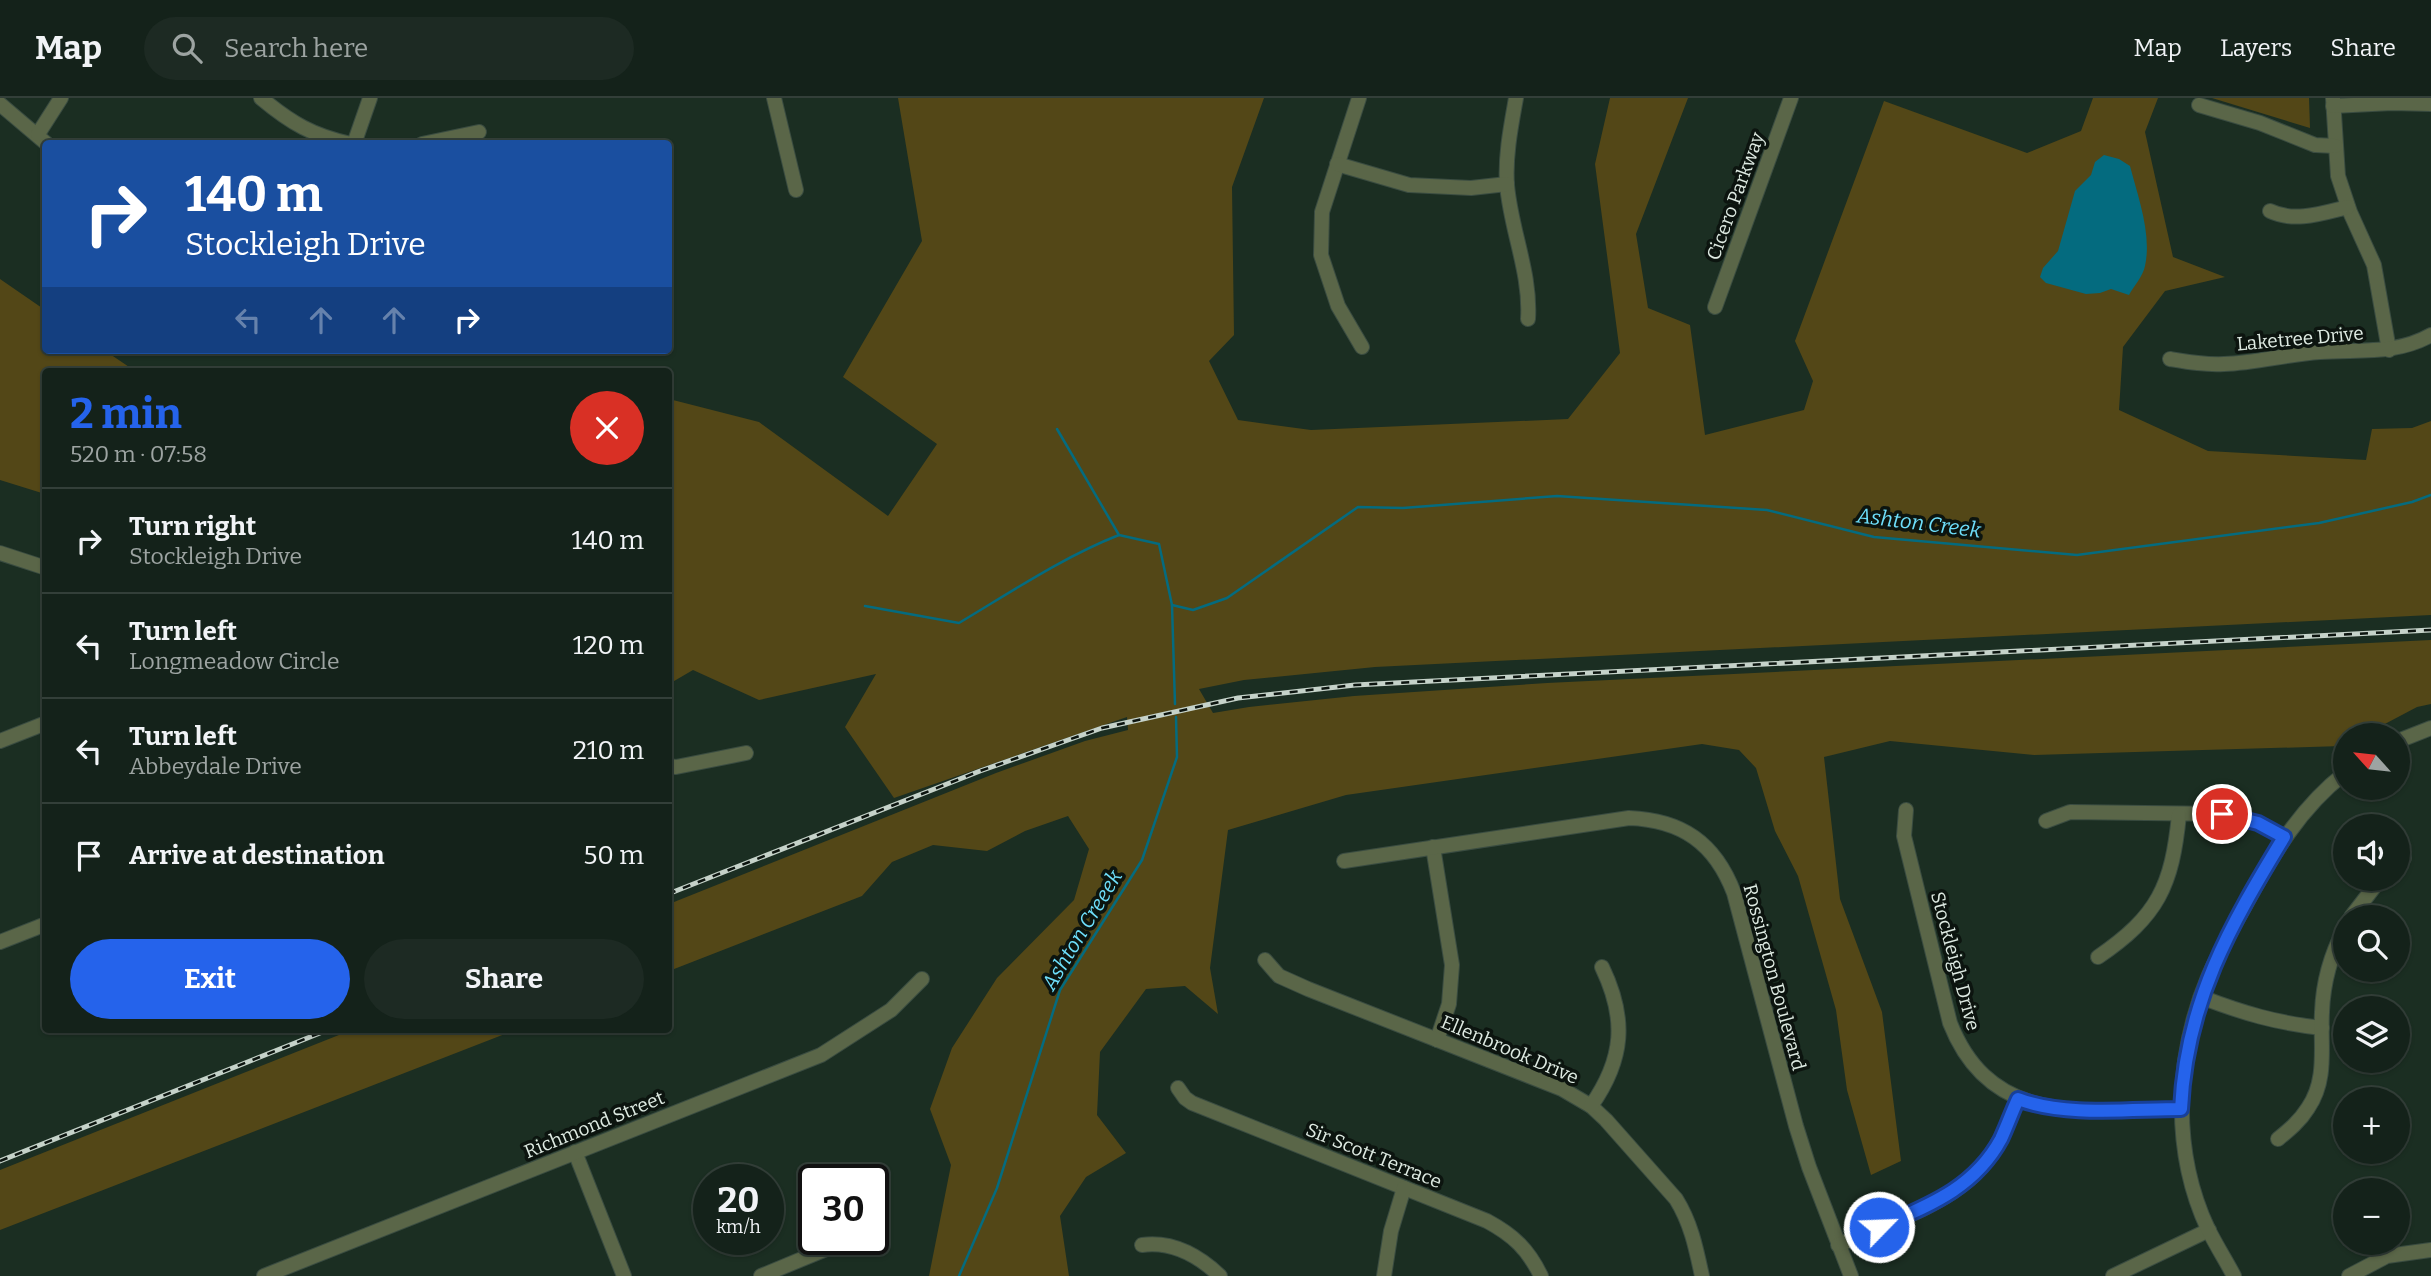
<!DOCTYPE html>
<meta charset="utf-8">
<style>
body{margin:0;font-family:Bitter,serif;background:#1d2a23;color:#f1f3f6;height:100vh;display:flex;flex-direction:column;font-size:26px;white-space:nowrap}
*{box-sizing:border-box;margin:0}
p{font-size:23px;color:#9da4a2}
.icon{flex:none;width:38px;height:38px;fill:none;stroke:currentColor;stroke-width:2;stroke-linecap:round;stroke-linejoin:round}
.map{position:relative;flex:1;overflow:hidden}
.drawer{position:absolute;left:42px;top:270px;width:630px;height:665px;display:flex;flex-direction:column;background:#14221a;border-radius:7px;box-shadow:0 2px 5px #0004,0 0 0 2px #333f39}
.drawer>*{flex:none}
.hud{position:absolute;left:42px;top:42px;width:630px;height:214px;border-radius:7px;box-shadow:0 2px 5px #0004,0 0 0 2px #333f39;background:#1a4fa0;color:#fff;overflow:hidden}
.needle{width:46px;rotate:297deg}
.tools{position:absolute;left:2333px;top:625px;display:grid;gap:14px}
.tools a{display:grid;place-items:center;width:77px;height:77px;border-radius:50%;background:#14221a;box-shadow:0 2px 5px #0004,0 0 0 2px #333f39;font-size:35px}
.speed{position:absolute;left:693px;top:1066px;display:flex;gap:14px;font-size:35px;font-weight:700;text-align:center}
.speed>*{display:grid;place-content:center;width:91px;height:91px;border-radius:50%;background:#14221a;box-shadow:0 2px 5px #0004,0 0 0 2px #333f39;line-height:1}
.speed small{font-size:18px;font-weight:400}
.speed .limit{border:4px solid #111;border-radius:10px;background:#fff;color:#111}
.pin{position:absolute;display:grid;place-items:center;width:60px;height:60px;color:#fff;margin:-30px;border:4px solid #fff;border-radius:50%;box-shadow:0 2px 7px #0007}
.me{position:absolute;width:77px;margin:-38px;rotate:66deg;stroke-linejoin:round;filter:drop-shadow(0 0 5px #0008)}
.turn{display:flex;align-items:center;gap:24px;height:147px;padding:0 28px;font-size:32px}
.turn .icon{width:91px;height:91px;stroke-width:2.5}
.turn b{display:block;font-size:49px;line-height:60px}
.lanes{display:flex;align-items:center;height:66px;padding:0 28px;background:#0003;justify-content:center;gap:35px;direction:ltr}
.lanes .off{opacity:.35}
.round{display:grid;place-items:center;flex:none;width:74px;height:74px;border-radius:37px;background:#1d2a23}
.summary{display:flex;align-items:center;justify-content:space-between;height:119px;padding:0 28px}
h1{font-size:42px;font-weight:700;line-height:52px;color:#2563eb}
.button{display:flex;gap:14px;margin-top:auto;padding:14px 28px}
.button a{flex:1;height:80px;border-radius:42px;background:#2563eb;color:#fff;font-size:28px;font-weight:700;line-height:80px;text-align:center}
.button a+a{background:#1d2a23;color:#f1f3f6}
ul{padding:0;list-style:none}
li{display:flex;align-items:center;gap:21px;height:105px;padding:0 28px;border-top:2px solid #333f39}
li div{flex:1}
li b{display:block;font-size:26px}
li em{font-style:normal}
header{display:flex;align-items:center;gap:42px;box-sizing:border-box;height:98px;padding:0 35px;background:#14221a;border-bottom:2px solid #333f39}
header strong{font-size:33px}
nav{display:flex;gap:38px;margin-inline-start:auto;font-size:24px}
.search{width:490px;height:63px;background:#1d2a23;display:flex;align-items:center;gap:18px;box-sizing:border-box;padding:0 24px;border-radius:38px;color:#9da4a2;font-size:26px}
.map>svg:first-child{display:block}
.green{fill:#534717}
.water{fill:#046b7f}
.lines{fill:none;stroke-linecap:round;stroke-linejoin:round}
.stream{stroke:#046b7f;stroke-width:2.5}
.minor-casing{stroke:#3a4c41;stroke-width:16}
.minor{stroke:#5a6648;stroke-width:14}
.rail-casing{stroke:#c5d2c9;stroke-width:5}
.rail{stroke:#0c140f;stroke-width:2.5;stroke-dasharray:8;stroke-linecap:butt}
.route-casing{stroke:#184099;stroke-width:18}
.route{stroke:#2563eb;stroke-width:12}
.labels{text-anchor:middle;stroke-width:7;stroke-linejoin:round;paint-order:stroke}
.street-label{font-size:19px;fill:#dfebe3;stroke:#0c140f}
.water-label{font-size:21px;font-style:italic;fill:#6edffb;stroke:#0c140f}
</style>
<header>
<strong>Map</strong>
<div class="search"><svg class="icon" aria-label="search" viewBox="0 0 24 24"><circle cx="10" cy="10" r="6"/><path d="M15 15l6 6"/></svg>Search here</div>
<nav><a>Map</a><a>Layers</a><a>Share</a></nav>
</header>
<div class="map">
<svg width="2431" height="1178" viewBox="0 0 2431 1178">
<rect width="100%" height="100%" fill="#1b2e22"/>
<g class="green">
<path d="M898 0H1264L1232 89 1234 237 1209 263 1238 322 1311 332 1568 321 1620 255 1595 66 1610 0H1688L1636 136 1648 210 1690 227 1705 337 1804 312 1813 283 1795 243 1884 3 2027 55 2081 33 2093 0H2158L2145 34 2173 159 2225 179 2165 193 2123 249 2119 312 2208 353 2366 362 2372 331 2412 330 2431 323V517L1375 569 1244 582 1199 591 1213 615 1249 609 1354 598 1547 585 2431 542V606L2417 609 2364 637H2345V647L2342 648 2034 657 1890 643 1824 659 1840 801 1882 914 1901 1063 1871 1077 1847 992 1836 912 1798 778 1775 733 1756 670 1739 652 1702 646 1346 697 1228 732 1210 870 1218 916 1185 888 1146 891 1100 954 1097 1017 1126 1055 1086 1079 1060 1118 1069 1178H929L951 1067 930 1011 952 950 997 880 1074 802 1089 751 1068 718 1025 733 987 753 933 747 892 764 862 798 669 873V806L996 675 1085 643 1128 632 1127 619 894 700 845 629 876 576 759 602 693 572 669 586V301L759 324 888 418 937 346 843 279 922 143Z"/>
<path d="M2212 0H2309L2310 30Z"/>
<path d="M0 181 45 212 46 252H104L135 273H46L45 396 0 382Z"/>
<path d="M354 931H518L0 1132V1072Z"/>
</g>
<path class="water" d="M2104 57 2119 61 2130 68C2138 99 2152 136 2145 168 2143 178 2134 188 2129 197L2111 191 2100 195 2086 196 2046 185 2040 179 2043 170 2058 153 2075 93 2091 77 2095 64Z"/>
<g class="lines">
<g class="stream">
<path d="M1057 331 1119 437 1159 446 1172 507 1175 606"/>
<path d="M1172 507 1193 512 1227 500 1358 409 1403 410 1557 398 1767 412 1874 439 2077 457 2319 425 2412 404 2431 397"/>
<path d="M865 508 959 525C1011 494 1063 459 1119 437"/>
<path d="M959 1178 997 1090 1060 892 1142 762 1177 659 1176 619"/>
</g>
<g class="minor-casing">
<g id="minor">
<path d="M261 0C291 25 313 38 351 46"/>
<path d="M774 0 796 92"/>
<path d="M1359 0 1322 114 1321 157 1338 208 1362 249"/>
<path d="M1516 0C1511 28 1505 58 1507 87 1511 133 1531 175 1528 221"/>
<path d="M2333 0 2338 78 2350 114 2374 167 2389 252"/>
<path d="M0 6 47 46"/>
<path d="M2199 7 2260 25 2315 47 2335 48"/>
<path d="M2333 8 2392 5 2431 6"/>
<path d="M38 36 61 0"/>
<path d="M354 46 370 0"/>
<path d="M422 46 479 34"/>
<path d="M1337 66 1409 87 1471 90 1507 86"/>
<path d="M2270 113C2295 125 2323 115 2348 109"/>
<path d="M1715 209 1791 0"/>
<path d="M2170 261C2188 264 2205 267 2224 266 2256 265 2288 256 2320 254 2359 251 2396 257 2431 237"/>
<path d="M0 455 46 470"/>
<path d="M0 643 46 625"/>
<path d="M2398 643 2431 630"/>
<path d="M668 668 676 669 746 655"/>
<path d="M1906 712 1904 738 1950 925C1992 1032 2089 1011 2181 1011"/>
<path d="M2046 723 2070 714 2222 716 2258 725 2284 739"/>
<path d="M1433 749 1452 867 1449 906 1437 942"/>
<path d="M1344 763 1629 720C1682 722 1715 745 1734 795L1796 1028 1809 1069 1851 1178"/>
<path d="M2398 766 2404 760"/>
<path d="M2351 819 2381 780"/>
<path d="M0 844 46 826"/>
<path d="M2098 859C2158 818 2172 788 2179 717"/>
<path d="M1265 862 1279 878 1308 891 1562 991 1591 1008 1606 1022 1676 1101C1691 1125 1696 1150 1702 1178"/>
<path d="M2201 899C2243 915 2276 925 2322 930"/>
<path d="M1178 990 1185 1000 1192 1005 1487 1123C1513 1137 1528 1151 1541 1178"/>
<path d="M1591 1008C1624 961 1627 921 1602 869"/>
<path d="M2278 1041C2289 1032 2300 1023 2308 1010 2328 981 2320 947 2322 914 2323 885 2331 856 2345 830"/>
<path d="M575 1054 624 1178"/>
<path d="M1142 1147C1172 1143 1199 1158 1220 1178"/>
<path d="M1838 1147C1882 1128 1948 1107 1980 1071 1998 1051 2007 1026 2018 1001"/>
<path d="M264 1178 821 957 891 912 922 881"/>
<path d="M761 1178 831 1149 841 1141"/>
<path d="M1384 1178 1391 1133 1404 1090"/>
<path d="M2113 1178 2209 1132"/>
<path d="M2234 1178C2226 1163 2216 1147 2208 1131 2171 1052 2175 957 2209 877 2220 853 2233 829 2246 806 2272 757 2300 710 2345 675"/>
<path d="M2349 1178 2387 1158 2431 1152"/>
</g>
</g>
<use href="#minor" class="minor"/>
<g class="rail-casing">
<g id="rail">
<path d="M668 796 980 673 1102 630 1238 600 1355 587 2431 532"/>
<path d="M0 1063 330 931"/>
</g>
</g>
<use href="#rail" class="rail"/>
</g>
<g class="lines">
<g class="route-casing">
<path id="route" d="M1879 1129C1927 1108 1974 1091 2001 1041 2007 1028 2012 1014 2018 1001 2065 1019 2131 1011 2181 1011 2186 904 2230 828 2284 739L2258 725 2222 716"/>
</g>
<use href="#route" class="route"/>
</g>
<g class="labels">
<g class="street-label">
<text transform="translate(1735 98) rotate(-70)" y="7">Cicero Parkway</text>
<text transform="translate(2300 240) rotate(-5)" y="7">Laketree Drive</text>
<text transform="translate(1956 863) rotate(75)" y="7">Stockleigh Drive</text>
<text transform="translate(1775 879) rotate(75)" y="7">Rossington Boulevard</text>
<text transform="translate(1510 951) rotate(23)" y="7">Ellenbrook Drive</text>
<text transform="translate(594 1026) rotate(-22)" y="7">Richmond Street</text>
<text transform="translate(1374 1057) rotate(22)" y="7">Sir Scott Terrace</text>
</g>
<g class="water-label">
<text transform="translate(1919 425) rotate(7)" y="7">Ashton Creek</text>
<text transform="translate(1082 832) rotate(-59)" y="7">Ashton Creeek</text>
</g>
</g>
</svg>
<div class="tools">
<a><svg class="needle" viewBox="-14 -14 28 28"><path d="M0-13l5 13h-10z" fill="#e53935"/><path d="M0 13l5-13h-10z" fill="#9da4a2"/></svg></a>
<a><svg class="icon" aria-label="sound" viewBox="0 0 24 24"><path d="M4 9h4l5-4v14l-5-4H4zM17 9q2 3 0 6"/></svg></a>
<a><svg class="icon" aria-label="search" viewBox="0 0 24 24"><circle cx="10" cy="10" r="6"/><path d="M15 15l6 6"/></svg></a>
<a><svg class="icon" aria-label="layers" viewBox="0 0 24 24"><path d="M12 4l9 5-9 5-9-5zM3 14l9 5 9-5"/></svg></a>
<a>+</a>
<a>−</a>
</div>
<div class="speed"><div>20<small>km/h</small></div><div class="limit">30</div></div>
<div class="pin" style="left:2222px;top:716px;background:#d93025"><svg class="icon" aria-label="arrive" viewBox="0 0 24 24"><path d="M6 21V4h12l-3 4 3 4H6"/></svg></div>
<svg class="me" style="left:1879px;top:1129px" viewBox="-20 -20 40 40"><circle r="17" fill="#2563eb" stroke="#fff" stroke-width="3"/><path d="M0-11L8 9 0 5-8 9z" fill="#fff"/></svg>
<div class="hud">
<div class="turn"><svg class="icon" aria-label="right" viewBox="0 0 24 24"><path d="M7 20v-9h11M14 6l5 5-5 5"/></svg><div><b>140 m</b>Stockleigh Drive</div></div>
<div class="lanes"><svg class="icon off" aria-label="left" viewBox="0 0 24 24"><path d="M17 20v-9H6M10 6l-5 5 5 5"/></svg><svg class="icon off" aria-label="ahead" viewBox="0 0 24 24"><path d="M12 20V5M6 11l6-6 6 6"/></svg><svg class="icon off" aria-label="ahead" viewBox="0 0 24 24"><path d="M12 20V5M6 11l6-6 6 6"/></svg><svg class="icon" aria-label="right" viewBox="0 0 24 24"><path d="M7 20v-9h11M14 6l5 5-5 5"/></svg></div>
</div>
<section class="drawer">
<div class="summary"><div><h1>2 min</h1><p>520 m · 07:58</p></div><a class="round" style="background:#d93025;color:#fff"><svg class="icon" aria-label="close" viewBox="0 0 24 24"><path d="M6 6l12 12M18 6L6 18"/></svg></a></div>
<ul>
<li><svg class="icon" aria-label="right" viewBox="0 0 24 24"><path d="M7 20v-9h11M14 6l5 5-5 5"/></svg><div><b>Turn right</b><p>Stockleigh Drive</p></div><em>140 m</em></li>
<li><svg class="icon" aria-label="left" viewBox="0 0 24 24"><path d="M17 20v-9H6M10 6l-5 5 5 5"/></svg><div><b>Turn left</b><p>Longmeadow Circle</p></div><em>120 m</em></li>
<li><svg class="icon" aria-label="left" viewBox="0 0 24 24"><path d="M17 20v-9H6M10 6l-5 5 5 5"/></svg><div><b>Turn left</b><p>Abbeydale Drive</p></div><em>210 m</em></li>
<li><svg class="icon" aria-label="arrive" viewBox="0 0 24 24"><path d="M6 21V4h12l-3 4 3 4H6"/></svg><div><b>Arrive at destination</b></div><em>50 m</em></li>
</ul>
<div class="button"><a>Exit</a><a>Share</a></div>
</section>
</div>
